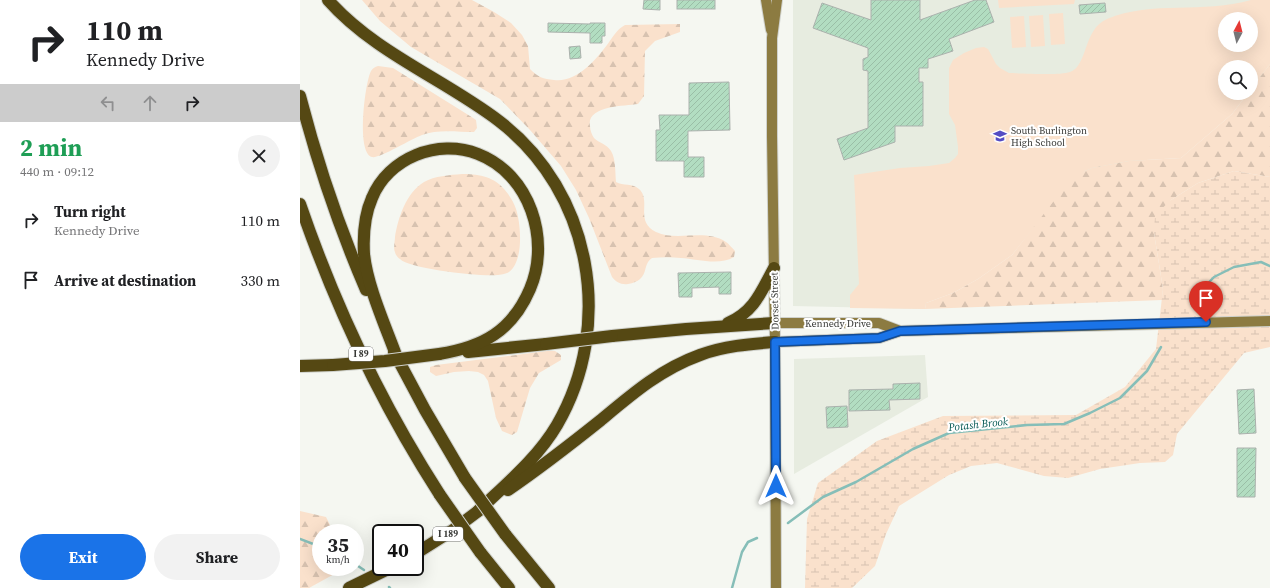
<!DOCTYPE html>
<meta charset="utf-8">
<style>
body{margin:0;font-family:"Source Serif 4",serif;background:#f2f2f2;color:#202124;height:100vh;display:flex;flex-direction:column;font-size:15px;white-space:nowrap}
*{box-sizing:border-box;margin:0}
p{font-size:13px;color:#757577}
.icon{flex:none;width:22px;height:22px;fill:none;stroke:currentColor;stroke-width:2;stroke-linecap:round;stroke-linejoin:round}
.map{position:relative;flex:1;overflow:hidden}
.details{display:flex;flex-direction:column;background:#fff;width:300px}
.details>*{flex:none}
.top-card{background:#fff;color:#202124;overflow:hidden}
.needle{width:26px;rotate:7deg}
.tools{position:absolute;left:918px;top:12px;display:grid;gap:8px}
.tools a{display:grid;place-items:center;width:40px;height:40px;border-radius:50%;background:#fff;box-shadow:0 4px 16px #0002;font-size:20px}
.speed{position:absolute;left:12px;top:524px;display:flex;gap:8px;font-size:20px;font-weight:700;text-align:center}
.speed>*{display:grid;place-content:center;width:52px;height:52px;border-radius:50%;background:#fff;box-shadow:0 4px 16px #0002;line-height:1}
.speed small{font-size:10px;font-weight:400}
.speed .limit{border:2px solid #111;border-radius:6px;background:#fff;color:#111}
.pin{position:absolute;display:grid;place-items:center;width:34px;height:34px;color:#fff;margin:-41px -17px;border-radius:50% 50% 50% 0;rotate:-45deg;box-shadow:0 0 4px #0007}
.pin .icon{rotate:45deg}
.me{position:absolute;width:44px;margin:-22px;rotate:0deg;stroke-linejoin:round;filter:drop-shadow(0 0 3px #0008)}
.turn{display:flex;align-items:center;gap:14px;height:84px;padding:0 20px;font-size:18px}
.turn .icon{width:52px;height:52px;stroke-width:2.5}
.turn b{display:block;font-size:28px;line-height:34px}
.lanes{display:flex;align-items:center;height:38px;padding:0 20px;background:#0003;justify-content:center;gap:20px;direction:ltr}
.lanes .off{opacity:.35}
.round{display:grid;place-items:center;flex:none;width:42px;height:42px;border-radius:21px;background:#f2f2f2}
.headline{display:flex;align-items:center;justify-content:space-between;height:68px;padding:0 20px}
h1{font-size:24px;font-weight:700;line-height:30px;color:#1e9e55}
.primary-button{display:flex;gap:8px;margin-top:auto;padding:8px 20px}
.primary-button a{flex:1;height:46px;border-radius:24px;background:#1a73e8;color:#fff;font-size:16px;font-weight:700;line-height:46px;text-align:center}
.primary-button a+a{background:#f2f2f2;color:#202124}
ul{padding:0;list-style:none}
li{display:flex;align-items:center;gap:12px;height:60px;padding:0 20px}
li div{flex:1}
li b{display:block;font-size:15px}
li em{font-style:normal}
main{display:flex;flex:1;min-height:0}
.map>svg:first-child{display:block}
.built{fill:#e7ece0;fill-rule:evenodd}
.green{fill:#fae1cc;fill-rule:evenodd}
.forest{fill:url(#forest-firs)}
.wetland{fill:url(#wetland-marsh)}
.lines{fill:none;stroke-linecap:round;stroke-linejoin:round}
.stream{stroke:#86beb8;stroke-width:2.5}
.building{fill:url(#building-hatch);stroke:#abb1ad}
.secondary-casing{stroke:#cfd1cc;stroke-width:12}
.highway-casing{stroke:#cfd1cc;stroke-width:14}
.secondary{stroke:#8c7b41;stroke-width:10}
.highway{stroke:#554813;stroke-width:12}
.highway-bridge-casing{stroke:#cfd1cc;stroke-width:14;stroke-linecap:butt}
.highway-bridge{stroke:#554813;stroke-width:12}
.route-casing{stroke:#114b97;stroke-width:10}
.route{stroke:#1a73e8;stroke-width:7}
.labels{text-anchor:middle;stroke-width:4;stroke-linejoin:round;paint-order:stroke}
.shield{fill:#fff;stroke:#747472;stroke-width:1}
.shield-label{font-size:9px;font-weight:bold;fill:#383936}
.poi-label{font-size:10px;fill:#383936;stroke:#fff;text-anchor:start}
.street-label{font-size:10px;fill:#383936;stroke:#fff}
.water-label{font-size:11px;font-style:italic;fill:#005651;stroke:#fff}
</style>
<main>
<section class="details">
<div class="top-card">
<div class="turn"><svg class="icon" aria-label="right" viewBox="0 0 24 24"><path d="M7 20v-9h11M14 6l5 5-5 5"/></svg><div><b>110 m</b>Kennedy Drive</div></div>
<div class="lanes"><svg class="icon off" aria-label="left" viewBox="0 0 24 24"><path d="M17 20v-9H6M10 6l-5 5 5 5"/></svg><svg class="icon off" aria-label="ahead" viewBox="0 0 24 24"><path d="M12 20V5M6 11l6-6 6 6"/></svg><svg class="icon" aria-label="right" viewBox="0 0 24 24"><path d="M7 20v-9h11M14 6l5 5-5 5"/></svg></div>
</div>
<div class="headline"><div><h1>2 min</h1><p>440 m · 09:12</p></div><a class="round"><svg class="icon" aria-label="close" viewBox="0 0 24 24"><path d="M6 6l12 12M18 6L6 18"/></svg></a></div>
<ul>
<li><svg class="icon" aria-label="right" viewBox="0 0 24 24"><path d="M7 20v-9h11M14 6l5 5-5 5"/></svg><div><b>Turn right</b><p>Kennedy Drive</p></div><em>110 m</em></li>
<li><svg class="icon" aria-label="arrive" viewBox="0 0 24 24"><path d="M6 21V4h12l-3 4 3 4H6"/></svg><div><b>Arrive at destination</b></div><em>330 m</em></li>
</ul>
<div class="primary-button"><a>Exit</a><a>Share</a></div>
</section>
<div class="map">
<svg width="970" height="588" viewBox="0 0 970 588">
<defs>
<pattern id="forest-firs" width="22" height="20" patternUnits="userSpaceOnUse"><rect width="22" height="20" fill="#fae1cc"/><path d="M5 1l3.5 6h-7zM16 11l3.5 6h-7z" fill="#d7c2b0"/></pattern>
<pattern id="wetland-marsh" width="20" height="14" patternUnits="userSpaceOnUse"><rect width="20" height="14" fill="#fae1cc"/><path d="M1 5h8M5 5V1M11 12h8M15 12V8" fill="none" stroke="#d7c2b0"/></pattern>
<pattern id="building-hatch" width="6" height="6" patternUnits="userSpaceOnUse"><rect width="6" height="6" fill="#b2ddc1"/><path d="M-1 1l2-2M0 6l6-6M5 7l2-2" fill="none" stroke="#9abea6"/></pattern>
</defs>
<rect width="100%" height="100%" fill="#f5f7f1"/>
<g class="built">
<path d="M493 0H970V64L951 89V67H925V93H948L626 303 625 309 493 306ZM925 19H951V45H925Z"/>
<path d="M625 355 628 397 494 474V359Z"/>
</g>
<g class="green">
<path d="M698 0H775L774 4 699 8Z"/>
<path d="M951 0H970V64L951 89V67H925V93H948L932 114 881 158 829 161 792 168 785 171 731 231 712 255 678 279 653 293 626 303 625 309 550 308V295L559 284 554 175 600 168 629 166 649 163 655 158 658 154V147L655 125 649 114V68L653 60 664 53 676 48 684 47 688 49 696 64 700 68 709 73C723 73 758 76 770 72 788 66 783 29 807 19 852 0 903 14 951 0ZM925 19H951V45H925Z"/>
<path d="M763 13 765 44 751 45 749 14Z"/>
<path d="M743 15 745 46 731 47 729 16Z"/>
<path d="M724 16 726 47 712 48 710 17Z"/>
</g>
<g class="forest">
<path d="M62 0H172L194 12 211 23 222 35 228 46 230 69C238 77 243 79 254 80 276 83 295 61 307 45 313 37 316 30 325 25L380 24V32L355 41 345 51 344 96 338 104C324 106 286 106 290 126 290 130 292 135 294 138 299 143 307 144 311 151 316 159 315 173 316 182 323 186 333 183 339 189 352 201 334 221 356 232 378 242 405 228 426 242 429 244 432 248 435 251L434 257C419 266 397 259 381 258 371 257 362 257 352 258 341 265 351 280 328 284 321 285 316 282 312 277L289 218 276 190 261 166 230 130 200 99 111 47 80 21Z"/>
<path d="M970 64V177L934 171 898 183 871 200 854 233 863 289 862 300 625 309 626 303 653 293 678 279 712 255 760 193 785 171 792 168 829 161 881 158 932 114 948 93H951V89Z"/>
<path d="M78 66 93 68 170 116 176 120 177 128 174 132C157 132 137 129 122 135 111 139 79 159 72 157 56 153 65 82 71 71 73 68 75 67 78 66Z"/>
<path d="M162 174C176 174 193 176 203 188 208 193 214 202 216 209 221 224 224 261 209 272 206 274 200 275 197 275 182 277 109 269 100 259 98 258 95 254 95 252 93 248 95 241 95 237 98 218 106 193 124 182 135 176 149 175 162 174Z"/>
<path d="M247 351H255L261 355V360L239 373 230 388 217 432 212 435 202 431 196 418 188 381 184 375 178 372 169 371 154 372 136 376 130 372V367L136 365Z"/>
<path d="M0 511 26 517 34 533H21V567H47L9 588H0Z"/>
</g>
<path class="wetland" d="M934 171 970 177V347L944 353 877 434 873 455 865 462 840 463 800 469 768 478 744 476 697 463 671 466 649 475 599 506 586 534 575 566 552 588H505L507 519 518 483 577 441 643 416 776 415 825 387 856 349 863 289 854 233 855 215 871 200 898 183Z"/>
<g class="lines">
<g class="stream">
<path d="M892 300 914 277 934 267 961 262 970 266"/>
<path d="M488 523 523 497 556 482 613 449 649 433 727 425 764 424 790 413 820 398 847 371 861 347"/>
<path d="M0 539 21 547"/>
<path d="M55 564 64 570"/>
<path d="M89 587 90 588"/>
<path d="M432 588 442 552 448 542 457 538"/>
</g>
</g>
<g class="building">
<path d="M344 0H360V10L343 9Z"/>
<rect x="377" y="0" width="38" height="9"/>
<path d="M571 0H620V20L675 0H686L694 22 649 39 653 51 628 59V68H619V82H623V126H595V142L544 160 537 139 568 128V71L563 70V59L568 57V48L513 28 522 3 571 20Z"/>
<path d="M805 3 806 12 780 14 779 5Z"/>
<path d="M248 23 290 24V23H305V36H302V43H290V33L248 32Z"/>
<path d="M280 46 281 58 270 59 269 47Z"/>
<path d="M429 82 430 130 388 131V157H404V177H384V161H356V130H360L359 115H389V83Z"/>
<path d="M431 272V294H419V287L392 288V297H379L378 273Z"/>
<path d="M620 383V399L589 400 590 410 549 411V390L593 389V384Z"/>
<path d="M954 389 956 433 939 434 937 390Z"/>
<path d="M547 406 548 427 527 428 526 407Z"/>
<path d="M937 448H956L955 497H937Z"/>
</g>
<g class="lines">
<g class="secondary-casing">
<g id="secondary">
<path d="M466 0 471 30"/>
<path d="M474 323H579L600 331"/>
<path d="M475 342 579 338 600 331 970 321"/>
<path d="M476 588 475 342 472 136V38L477 0"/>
</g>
</g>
<g class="highway-casing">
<g id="highway">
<path d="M28 0C75 53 144 79 199 121 292 192 315 325 257 425 237 459 206 484 178 511"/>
<path d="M0 96C17 162 39 227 66 290"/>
<path d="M0 204C35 306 82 405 140 495"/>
<path d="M428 323C454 312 461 292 474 268"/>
<path d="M312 336 386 329 474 323"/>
<path d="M94 352 125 410 165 478"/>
<path d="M168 352 246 344"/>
<path d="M96 355C85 325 67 285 64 254 63 235 64 216 72 198 88 158 138 138 178 154 230 174 251 240 230 289 212 331 183 347 139 354"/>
<path d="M0 366 33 365"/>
<path d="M208 490C240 468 271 444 301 420 332 394 361 369 400 355 424 346 450 344 475 342"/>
<path d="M205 534 249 588"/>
<path d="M180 552 209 588"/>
<path d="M115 554 153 530 185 506"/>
<path d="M49 588 92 567"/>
</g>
</g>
<use href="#secondary" class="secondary"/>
<use href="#highway" class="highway"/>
<g class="highway-bridge-casing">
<g id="highway-bridge">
<path d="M246 344 312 336"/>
<path d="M33 365 85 361 139 354"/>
<path d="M165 478 205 534"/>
<path d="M140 495 180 552"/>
</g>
</g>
<use href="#highway-bridge" class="highway-bridge"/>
</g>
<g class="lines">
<g class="route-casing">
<path id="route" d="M476 486 475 342 579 338 600 331 906 322"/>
</g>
<use href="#route" class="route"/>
</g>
<defs>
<g id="school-bare" transform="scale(1.08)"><path d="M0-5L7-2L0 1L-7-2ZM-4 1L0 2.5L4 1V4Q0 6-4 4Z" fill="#544cc3" stroke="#fff" stroke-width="2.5" paint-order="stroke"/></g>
</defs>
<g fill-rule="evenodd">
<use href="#school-bare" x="700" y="136"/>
</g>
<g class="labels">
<g class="shield">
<rect x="49" y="347" width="24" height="14" rx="3"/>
<rect x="133" y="527" width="30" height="14" rx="3"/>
</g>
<g class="shield-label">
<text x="61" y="357">I 89</text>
<text x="148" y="537">I 189</text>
</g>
<g class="poi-label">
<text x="711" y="134">South Burlington<tspan x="711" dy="12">High School</tspan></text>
</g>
<g class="street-label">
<text transform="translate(474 301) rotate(-91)" y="4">Dorset Street</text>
<text x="538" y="327">Kennedy Drive</text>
</g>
<g class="water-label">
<text transform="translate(678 424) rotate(-6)" y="4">Potash Brook</text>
</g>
</g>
</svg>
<div class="tools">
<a><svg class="needle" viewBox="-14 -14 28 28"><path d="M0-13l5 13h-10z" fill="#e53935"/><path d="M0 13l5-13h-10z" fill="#757577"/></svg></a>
<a><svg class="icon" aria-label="search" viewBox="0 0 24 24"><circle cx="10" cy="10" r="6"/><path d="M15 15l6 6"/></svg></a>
</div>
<div class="speed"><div>35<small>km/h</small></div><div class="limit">40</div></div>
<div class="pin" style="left:906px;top:322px;background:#d93025"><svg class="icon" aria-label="arrive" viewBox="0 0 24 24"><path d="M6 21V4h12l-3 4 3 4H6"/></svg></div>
<svg class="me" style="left:476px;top:486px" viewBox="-20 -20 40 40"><path d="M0-17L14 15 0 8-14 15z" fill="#1a73e8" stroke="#fff" stroke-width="4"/></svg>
</div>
</main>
